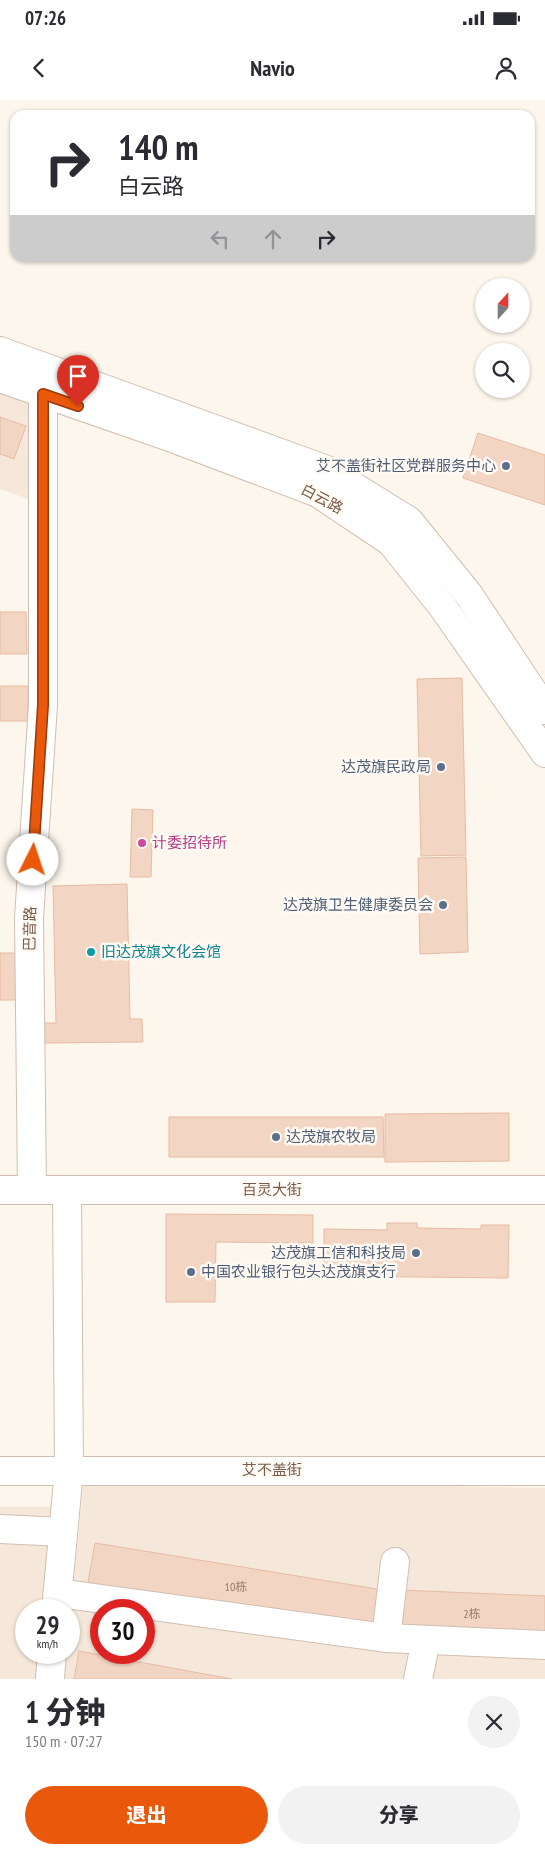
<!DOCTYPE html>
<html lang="zh">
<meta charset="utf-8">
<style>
body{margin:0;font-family:"PT Sans Narrow","Noto Sans SC",sans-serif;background:#f2f2f3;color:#2b2b33;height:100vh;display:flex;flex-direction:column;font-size:19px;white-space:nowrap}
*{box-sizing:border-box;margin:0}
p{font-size:16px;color:#7c7c81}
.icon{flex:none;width:28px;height:28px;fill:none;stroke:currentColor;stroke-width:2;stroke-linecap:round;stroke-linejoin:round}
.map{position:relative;height:1579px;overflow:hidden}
.sheet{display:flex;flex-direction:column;background:#fff;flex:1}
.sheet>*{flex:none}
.hud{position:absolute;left:10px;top:10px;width:525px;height:152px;border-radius:15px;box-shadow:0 1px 4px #0004;background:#fff;color:#2b2b33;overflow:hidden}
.needle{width:32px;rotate:21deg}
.tools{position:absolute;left:475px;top:178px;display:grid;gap:10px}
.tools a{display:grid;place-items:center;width:55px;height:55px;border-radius:50%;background:#fff;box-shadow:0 1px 4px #0004;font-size:25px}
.speed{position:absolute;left:15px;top:1499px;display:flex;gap:10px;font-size:25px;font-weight:700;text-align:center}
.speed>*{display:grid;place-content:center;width:65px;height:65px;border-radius:50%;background:#fff;box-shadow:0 1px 4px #0004;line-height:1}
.speed small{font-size:12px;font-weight:400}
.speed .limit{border:8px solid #d22;background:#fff;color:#111}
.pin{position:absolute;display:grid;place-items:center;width:42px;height:42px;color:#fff;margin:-51px -21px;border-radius:50% 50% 50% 0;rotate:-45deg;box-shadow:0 0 5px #0007}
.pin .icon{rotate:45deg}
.me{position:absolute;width:55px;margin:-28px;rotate:4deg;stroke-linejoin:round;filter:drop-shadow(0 0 4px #0008)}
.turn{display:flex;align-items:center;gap:18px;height:105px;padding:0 25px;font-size:22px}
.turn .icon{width:65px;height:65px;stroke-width:2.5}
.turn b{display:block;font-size:35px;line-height:42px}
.lanes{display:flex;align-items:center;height:48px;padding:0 25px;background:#0003;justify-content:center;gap:25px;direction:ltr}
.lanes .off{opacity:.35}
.round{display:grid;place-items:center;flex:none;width:52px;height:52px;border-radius:26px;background:#f2f2f3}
.head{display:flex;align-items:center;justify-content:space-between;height:85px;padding:0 25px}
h1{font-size:30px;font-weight:800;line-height:38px}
.cta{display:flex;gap:10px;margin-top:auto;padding:10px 25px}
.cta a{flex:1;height:58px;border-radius:30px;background:#ea580c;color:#fff;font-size:20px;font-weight:800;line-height:58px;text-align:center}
.cta a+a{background:#f2f2f3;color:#2b2b33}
.status{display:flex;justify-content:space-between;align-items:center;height:35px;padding:0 25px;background:#fff;direction:ltr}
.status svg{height:14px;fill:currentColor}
header{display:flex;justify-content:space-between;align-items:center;height:65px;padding:0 25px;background:#fff;font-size:22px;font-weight:800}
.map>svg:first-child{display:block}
.residential{fill:#f5e8da;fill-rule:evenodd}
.building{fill:#f3d5c3;stroke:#e6bba3}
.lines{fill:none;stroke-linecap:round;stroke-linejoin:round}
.minor-casing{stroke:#d1beb0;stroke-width:30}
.minor{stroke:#fff;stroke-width:28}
.route-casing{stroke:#983908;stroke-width:12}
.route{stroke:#ea580c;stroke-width:9}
.service-dot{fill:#5c6f8a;stroke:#fffaf3;stroke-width:2}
.hotel-dot{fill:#d1479c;stroke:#fffaf3;stroke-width:2}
.culture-dot{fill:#0f9aa8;stroke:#fffaf3;stroke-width:2}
.labels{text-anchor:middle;stroke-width:5;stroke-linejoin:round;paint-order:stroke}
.number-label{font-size:12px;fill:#987a6a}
.service-label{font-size:15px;fill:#4e5e75;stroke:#fffaf3;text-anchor:end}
.street-label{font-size:15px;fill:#7a5c4d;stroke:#fffaf3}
.hotel-label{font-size:15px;fill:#b23c85;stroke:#fffaf3;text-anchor:start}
.culture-label{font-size:15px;fill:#0d838f;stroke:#fffaf3;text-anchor:start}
</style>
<div class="status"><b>07:26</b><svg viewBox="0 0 49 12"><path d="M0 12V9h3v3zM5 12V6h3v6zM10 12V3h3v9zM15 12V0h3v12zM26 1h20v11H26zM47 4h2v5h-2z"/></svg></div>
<header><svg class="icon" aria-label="back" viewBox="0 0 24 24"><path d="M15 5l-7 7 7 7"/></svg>Navio<svg class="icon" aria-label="person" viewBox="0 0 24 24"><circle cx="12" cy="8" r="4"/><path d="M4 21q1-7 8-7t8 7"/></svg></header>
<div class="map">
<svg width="545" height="1579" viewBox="0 0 545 1579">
<rect width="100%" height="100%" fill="#fdf6ec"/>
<g class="residential">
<path d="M0 294 28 304 31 400 0 389Z"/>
<path d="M84 1379 545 1388V1579H63L66 1553 69 1552V1526ZM101 1510H144V1552H101Z"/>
<path d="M0 1407H54L45 1510H26V1552L41 1553 38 1579H0Z"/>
</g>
<g class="building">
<path d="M0 317 26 326 14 359 0 354Z"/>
<path d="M478 333 545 355V405L463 378Z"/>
<path d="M0 512H26L27 554H0Z"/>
<path d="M462 578 466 755 421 756 417 579Z"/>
<rect x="0" y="586" width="28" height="35"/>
<path d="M132 709 153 710 151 777H130Z"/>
<path d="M466 757 468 852 420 854 418 758Z"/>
<path d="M127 784 130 919H142L143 942 45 943 44 923H56L53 786Z"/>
<rect x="0" y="853" width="16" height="47"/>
<path d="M509 1013V1061L385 1062V1014Z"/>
<path d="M169 1017H383L384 1057H169Z"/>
<path d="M166 1114 313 1115V1143L216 1142 215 1202H166Z"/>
<path d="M387 1123H417V1128L481 1129V1125H509L508 1178 324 1176V1129L387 1130Z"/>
<path d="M95 1443 383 1490 377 1530 88 1483Z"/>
<path d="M399 1490 545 1496V1539L398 1532Z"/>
<path d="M79 1551 232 1579H74Z"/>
</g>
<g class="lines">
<g class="minor-casing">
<g id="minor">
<path d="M0 251 327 370 409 421 469 495 545 610"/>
<path d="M0 278 167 336 318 393 391 442 442 506 545 653"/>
<path d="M0 1090H545"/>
<path d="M32 1090 29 818 43 605V294L52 270"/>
<path d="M0 1371H545"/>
<path d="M0 1429 63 1432"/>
<path d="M395 1462 386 1538 545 1545"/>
<path d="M58 1493 386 1538"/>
<path d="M56 1510 69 1370 67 1090"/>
<path d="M50 1579 52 1552"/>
<path d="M418 1579 426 1540"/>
</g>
</g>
<use href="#minor" class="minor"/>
</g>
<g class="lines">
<g class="route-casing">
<path id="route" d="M33 760 43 605V294L78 306"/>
</g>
<use href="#route" class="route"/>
</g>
<g class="service-dot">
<circle cx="506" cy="366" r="5"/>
<circle cx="441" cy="667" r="5"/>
<circle cx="443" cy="805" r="5"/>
<circle cx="276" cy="1037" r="5"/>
<circle cx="416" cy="1153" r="5"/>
<circle cx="191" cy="1172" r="5"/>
</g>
<circle class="hotel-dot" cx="142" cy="743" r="5"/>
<circle class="culture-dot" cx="91" cy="852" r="5"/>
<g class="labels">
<g class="number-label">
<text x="236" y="1491">10栋</text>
<text x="472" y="1518">2栋</text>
</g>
<g class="service-label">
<text x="496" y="371">艾不盖街社区党群服务中心</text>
<text x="431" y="672">达茂旗民政局</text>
<text x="433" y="810">达茂旗卫生健康委员会</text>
<text x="286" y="1042" text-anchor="start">达茂旗农牧局</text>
<text x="406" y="1158">达茂旗工信和科技局</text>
<text x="201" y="1177" text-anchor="start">中国农业银行包头达茂旗支行</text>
</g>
<g class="street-label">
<text transform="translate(322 399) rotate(28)" y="5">白云路</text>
<text transform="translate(30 829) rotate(-89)" y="5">巴音路</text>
<text x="272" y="1095">百灵大街</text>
<text x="272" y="1375">艾不盖街</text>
</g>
<g class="hotel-label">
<text x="152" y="748">计委招待所</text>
</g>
<g class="culture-label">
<text x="101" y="857">旧达茂旗文化会馆</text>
</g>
</g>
</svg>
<div class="tools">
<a><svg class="needle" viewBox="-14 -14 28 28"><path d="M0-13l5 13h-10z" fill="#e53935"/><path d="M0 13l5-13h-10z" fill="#7c7c81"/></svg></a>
<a><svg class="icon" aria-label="search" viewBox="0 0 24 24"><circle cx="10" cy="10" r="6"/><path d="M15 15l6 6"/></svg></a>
</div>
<div class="speed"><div>29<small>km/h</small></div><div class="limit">30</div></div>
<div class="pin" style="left:78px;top:306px;background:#d93025"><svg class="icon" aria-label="arrive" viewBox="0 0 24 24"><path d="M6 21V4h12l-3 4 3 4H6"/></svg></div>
<svg class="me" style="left:33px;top:760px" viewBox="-20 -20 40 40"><circle r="19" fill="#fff"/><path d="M0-13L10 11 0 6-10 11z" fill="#ea580c"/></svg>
<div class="hud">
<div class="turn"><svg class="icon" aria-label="right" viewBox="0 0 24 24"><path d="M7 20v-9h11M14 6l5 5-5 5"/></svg><div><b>140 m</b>白云路</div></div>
<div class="lanes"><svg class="icon off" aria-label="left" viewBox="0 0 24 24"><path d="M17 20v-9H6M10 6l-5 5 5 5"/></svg><svg class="icon off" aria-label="ahead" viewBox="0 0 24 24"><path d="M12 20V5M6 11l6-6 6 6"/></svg><svg class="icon" aria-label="right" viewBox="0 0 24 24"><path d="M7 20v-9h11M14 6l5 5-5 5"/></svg></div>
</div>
</div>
<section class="sheet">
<div class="head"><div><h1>1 分钟</h1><p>150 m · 07:27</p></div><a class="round"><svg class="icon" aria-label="close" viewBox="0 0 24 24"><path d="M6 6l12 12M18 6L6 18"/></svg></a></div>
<div class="cta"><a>退出</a><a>分享</a></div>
</section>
